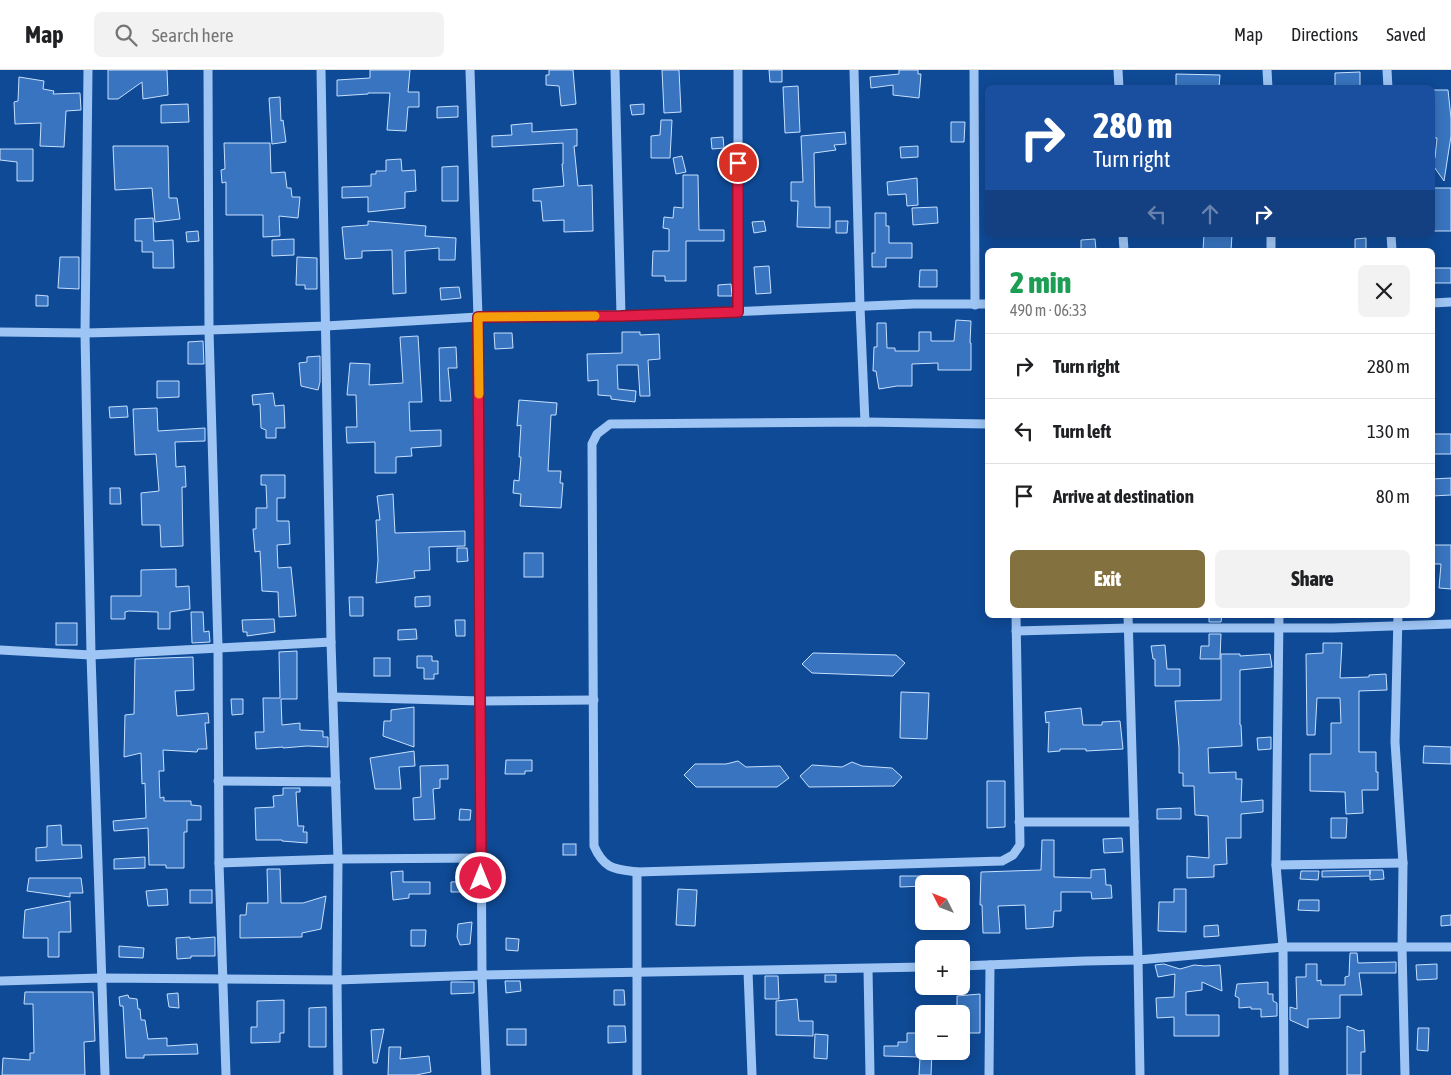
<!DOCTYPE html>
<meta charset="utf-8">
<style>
body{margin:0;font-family:"Asap Condensed",sans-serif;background:#f2f2f2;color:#202124;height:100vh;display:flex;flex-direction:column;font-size:19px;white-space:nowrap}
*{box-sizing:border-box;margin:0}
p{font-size:16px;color:#757577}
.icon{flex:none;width:28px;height:28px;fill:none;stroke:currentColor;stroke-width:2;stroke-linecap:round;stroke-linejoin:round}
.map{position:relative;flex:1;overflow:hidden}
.sheet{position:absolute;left:985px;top:178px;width:450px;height:370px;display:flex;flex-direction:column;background:#fff;border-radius:8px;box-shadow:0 2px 12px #0003}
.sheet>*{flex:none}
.hud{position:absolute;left:985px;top:15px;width:450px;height:152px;border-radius:8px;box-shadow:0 2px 12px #0003;background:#1a4fa0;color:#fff;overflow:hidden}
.needle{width:32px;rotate:312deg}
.tools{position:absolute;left:915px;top:805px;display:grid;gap:10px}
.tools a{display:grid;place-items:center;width:55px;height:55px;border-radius:8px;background:#fff;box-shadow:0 2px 12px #0003;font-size:25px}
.pin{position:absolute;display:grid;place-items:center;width:42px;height:42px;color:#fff;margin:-21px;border:2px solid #fff;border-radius:50%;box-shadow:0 1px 5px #0007}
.me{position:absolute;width:55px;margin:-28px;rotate:0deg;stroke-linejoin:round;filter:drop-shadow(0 0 4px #0008)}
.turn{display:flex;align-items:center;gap:18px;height:105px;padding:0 25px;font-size:22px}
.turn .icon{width:65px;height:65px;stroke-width:2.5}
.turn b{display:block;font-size:35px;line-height:42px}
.lanes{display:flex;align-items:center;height:48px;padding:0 25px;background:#0003;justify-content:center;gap:25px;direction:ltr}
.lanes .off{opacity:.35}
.round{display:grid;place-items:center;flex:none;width:52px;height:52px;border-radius:8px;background:#f2f2f2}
.headline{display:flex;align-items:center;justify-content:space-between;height:85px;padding:0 25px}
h1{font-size:30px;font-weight:800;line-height:38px;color:#1e9e55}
.button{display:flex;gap:10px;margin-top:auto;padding:10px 25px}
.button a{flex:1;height:58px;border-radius:8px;background:#847140;color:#fff;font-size:20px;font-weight:800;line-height:58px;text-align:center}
.button a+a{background:#f2f2f2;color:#202124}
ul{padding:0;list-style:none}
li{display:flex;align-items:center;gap:15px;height:65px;padding:0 25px;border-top:1px solid #e0e0e0}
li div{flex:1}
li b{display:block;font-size:19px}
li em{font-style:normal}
header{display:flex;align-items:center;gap:30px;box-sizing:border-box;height:70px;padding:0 25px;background:#fff;border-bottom:1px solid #e0e0e0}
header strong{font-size:24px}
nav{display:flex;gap:28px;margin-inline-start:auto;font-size:18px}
.search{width:350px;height:45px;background:#f2f2f2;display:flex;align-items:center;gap:12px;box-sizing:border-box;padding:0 18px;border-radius:8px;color:#757577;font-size:19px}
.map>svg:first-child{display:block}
.building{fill:#3874bf;stroke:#c7e0fe}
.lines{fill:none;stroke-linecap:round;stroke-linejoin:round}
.minor{stroke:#9fc5f4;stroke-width:9}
.route-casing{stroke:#92132f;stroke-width:12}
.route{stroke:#e11d48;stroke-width:9}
.slow{stroke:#f59e0b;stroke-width:9}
</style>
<header>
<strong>Map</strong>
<div class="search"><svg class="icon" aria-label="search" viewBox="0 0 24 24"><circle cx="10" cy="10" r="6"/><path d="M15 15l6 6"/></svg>Search here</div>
<nav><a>Map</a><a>Directions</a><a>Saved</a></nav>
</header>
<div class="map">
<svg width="1451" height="1005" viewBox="0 0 1451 1005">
<rect width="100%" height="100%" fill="#0f4a96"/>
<g class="building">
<path d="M108 0H167L168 25 143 29 142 12 118 29H108Z"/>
<path d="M370 0H410L408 22H419V37H408L406 61 387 60 390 23H368V24L337 26V10L370 8Z"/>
<path d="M549 0H573L576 34 561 36 559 16 546 15V5H549Z"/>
<path d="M662 0H679L681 42 664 43Z"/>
<path d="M769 0H782V12H770Z"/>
<path d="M899 0H918V4H921L919 28 893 25V15L871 18 870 7 899 4Z"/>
<path d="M1360 2V18H1335V3Z"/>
<path d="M1176 4 1220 5 1219 18H1176Z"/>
<path d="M19 7 44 11 43 19 54 21 53 24 80 23 81 40 66 41 64 77 40 76 41 53 15 54 14 32 18 31Z"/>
<path d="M798 16 800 62 785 63 783 17Z"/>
<path d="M1432 20H1448L1451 48V66L1444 111 1432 94V88H1435L1437 68H1432Z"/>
<path d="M280 27 281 51 283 50 286 72 272 74 269 28Z"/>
<path d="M188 34 189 52 161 53V35Z"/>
<path d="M644 34V44L632 45 630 35Z"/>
<path d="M458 36V47L437 48V37Z"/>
<path d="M661 50H672L670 88H651V66L660 65Z"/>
<path d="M951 52H965L964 72H951Z"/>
<path d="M532 53V62L577 59V76H574L578 116 592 115 593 161 564 162V150L543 151 541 131H533V119L564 116 562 94H563V73L492 77V66L512 65 511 55Z"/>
<path d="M845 62 846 74 834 75 836 80 814 83 815 137H830V158L797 157 798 131H791V112H803L801 66Z"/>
<path d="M723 67 724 78 712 79 711 68Z"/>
<path d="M224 73H270L271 103 285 102 287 118H291L292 127H300L298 148 279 146 280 166 263 167V145H226V112L222 113 221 100 225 99Z"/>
<path d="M113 76H168L169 128H177L180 149 155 152 152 118 115 120Z"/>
<path d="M918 76V87L901 88 900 77Z"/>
<path d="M0 79H33V111H17V92L0 90Z"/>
<path d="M682 86 686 102 676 104 673 88Z"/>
<path d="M401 89 402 101 415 100 416 121 405 122V138L368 142V127L342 128V117L371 116V104H376V101H386V90Z"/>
<path d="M458 96V131H442V97Z"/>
<path d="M683 105H698L699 160H724V171H686V211H665V206H652L653 181H669V159L663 158 664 147 673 148 674 137 683 138Z"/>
<path d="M917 108 918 135 907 136 906 124 888 125 887 112Z"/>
<rect x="1432" y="118" width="19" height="43"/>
<path d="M937 137 938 153 913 155 912 138Z"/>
<path d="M875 143H886V156H889V173H912V188H886V197H872V183H875Z"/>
<path d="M153 148 154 171 173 170 174 198H153V182H142V171H135V149Z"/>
<path d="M368 151 426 156 425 166 456 168 455 190H439V178L405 181 406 223 393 224 392 180 362 181V188L345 189 342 157 368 155Z"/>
<path d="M764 151 766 161 754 163 752 152Z"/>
<path d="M836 151H848L847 163H836Z"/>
<path d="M198 161 199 171 187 172 186 162Z"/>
<path d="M1204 165H1232L1231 180H1203Z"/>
<path d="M1366 168V180H1355V169Z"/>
<path d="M294 169V185L272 186V170Z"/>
<path d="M1095 169 1096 180H1081V170Z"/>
<path d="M60 187H79V219L58 218Z"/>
<path d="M297 187 317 188V219H305V215H296Z"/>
<path d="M769 196 771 223 756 224 754 197Z"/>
<rect x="1432" y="198" width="19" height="15"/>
<path d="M920 200H937V217H919Z"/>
<path d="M731 214 732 226H718V215Z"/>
<path d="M459 217 461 228 441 230 440 218Z"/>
<path d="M36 225 48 226V236H36Z"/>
<path d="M956 250 971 251 970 273H971V300H938V293L912 294V316H897L879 319 876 301H873L874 277H877V253H886L887 278H895V281H919V262H931V271H954Z"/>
<path d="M622 262H640V265L659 264 660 289 648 290 650 326H640L638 295H617L618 319 636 321 635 332 611 329V326L598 325V310L588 311 587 284 622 283Z"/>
<path d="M494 263H512L513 278 495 279Z"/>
<path d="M418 266 422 332H409L410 361 441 360V376L411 378 412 386 396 387V403H375V372L347 373 346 357H357L356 325H347L350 293 370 294 369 315 403 313 400 267Z"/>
<path d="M203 271 204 294H188V272Z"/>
<path d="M456 277 457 298H448L451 331H440L439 278Z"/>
<path d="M320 286V312L318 320 301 316 299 293 307 292V287Z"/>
<path d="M157 311H179V327L157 328Z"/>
<path d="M273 323 275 336 284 335 285 358H276V368H266V360L261 358 260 334 253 335 252 325Z"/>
<path d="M519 330 557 333 556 345H551L548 401H561L560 413H563L561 438 520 436 521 424 513 423 514 410 519 411 521 387H519L521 355 517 356Z"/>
<path d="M127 336 128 347 110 348 109 337Z"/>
<path d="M157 338 158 361 205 358V371L175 372 176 397 185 396 186 417H182L183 476 161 477 160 455H142L141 423 159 421 156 384 135 385 133 339Z"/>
<rect x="1432" y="364" width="19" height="20"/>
<path d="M261 405H285V428H277V451H289L290 474 277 475 278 498 291 497 296 546 279 547 278 522 262 521 260 481 255 482 253 459H256V438H267L266 415H261Z"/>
<path d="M1451 408V425L1432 426V409Z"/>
<path d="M110 418H120L121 434H110Z"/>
<path d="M393 424 395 463 465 461V476L429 477 430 500 414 501 415 508 376 513 378 490 376 450H380L377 426Z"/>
<path d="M1433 475H1451V519L1439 518 1441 494H1433Z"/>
<path d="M457 478H467L468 491 457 492Z"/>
<rect x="524" y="483" width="19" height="24"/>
<path d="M176 499V517L189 516 190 539 170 542V559H158V542L129 541 125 542V549H111V526H141V500Z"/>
<path d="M430 526V536L415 537V527Z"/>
<path d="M349 527H363V546H350Z"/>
<path d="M191 542H203L204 562 209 561 210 572 192 573Z"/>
<path d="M1209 545H1222L1221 552H1209Z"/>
<path d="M274 549 275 562 247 566V562H243L242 550Z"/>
<path d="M455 550H465V566H456Z"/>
<rect x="56" y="553" width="21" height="22"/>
<path d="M416 559 417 569 398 570V560Z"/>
<path d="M1209 564H1221L1220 589H1200L1201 576H1209Z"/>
<path d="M1323 573H1342L1340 608 1369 607V605L1386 604 1387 620 1359 621V682H1376V702H1378V720H1362L1363 743 1346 744 1345 722 1310 721V684H1331V653H1341L1340 628H1317L1315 665H1307L1306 584 1323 583Z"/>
<path d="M1165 575 1167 599H1180V616H1155V589H1153L1151 576Z"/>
<path d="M297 581V629H281L282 655 300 653V660L323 661V667H328V677L307 676 283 678V677L256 679 255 662H264L263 628H280L279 582Z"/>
<path d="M813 583 896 585 905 593 893 606 812 603 802 594Z"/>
<path d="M1221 584H1240V586L1270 584 1272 597 1240 600V655H1241L1242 676 1208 678 1209 703 1236 702V709H1242L1241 732 1263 730V742L1241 744V768H1226L1227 794 1214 795V807L1187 808V786L1209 788 1208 746 1195 745 1194 716H1183V703H1179V678L1175 631 1221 630Z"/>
<path d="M417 586H432V591H438V604H434V609H424V598H417Z"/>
<path d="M193 587 194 620 175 621 177 646 208 643 209 653H205L207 679H198L197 682 163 680 164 701H159L160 728 164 727V731H191V735L201 736V750H187V762H184V798H166V795H149L148 758 114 761 113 751 146 748 145 713 142 714 141 683 124 687 125 645 134 644 135 589Z"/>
<rect x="374" y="588" width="16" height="18"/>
<path d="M901 622 929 623 927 669 900 668Z"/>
<path d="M231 629H243V644L232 645Z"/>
<path d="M414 637V677L383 666 384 651H391V640Z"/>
<path d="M1081 638 1083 655H1102V652L1120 651 1123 679 1086 681V679H1060V681L1048 682 1049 652 1046 653 1045 642Z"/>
<path d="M1271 667V679L1258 680 1257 668Z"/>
<path d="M1424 676 1451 677V694L1423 693Z"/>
<path d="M414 681 415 696 399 697 401 719H375L370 688Z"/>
<path d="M506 690H532V701H525V704H505Z"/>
<path d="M738 691 746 697 780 696 789 708 777 717H696L684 705 695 694H726Z"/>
<path d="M852 692 862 696 892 698 902 707 894 716 809 717 800 706 812 695 842 697Z"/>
<path d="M448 695V709H440V718L433 719 435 749 414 750 413 728 421 727 420 696Z"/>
<path d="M987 711H1005V757L987 758Z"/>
<path d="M283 718H300V722H296L298 756H304L303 762H307V773L282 771V770H256L255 738 274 737 273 726 283 725Z"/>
<path d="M1181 738V749H1157V739Z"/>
<path d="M460 739 471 740 470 750H459Z"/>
<path d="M1331 748H1347L1346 768H1331Z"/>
<path d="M61 755 62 775H81L82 788 36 791V778L47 777V756Z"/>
<path d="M1122 768 1123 782 1104 783 1103 769Z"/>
<path d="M1042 770H1054V807L1091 808V800L1105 799 1106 815H1111L1112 828 1092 829 1091 822H1061V841H1054L1053 857 1026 859 1025 835 998 836 1000 863H983L982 835H980L981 802 1041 800Z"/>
<rect x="563" y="774" width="13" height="11"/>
<path d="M145 787V798L114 799V789Z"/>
<path d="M267 799H280L281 833H303L326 826 321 859 302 863V867L240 868V845H246L247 833H268Z"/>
<path d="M1370 800V805V800H1383L1384 809 1370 810V806L1322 807V801Z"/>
<path d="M403 801V812H430V824H409V828L393 830 391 802Z"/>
<path d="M1301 801H1319L1318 810 1300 809Z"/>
<path d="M900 806H924V816L900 817Z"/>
<path d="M29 808H81L83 823H70V827L27 821Z"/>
<path d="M469 811V822H451V812Z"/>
<path d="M167 819 168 835 148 836 146 821Z"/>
<path d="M678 819 697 820 695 856 676 855Z"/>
<path d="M1174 819H1186V862L1158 861 1159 832H1174Z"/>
<rect x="190" y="820" width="22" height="13"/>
<path d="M1299 830H1319V841L1298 840Z"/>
<path d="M70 831 71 862H59V887H48V868H23L25 840Z"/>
<path d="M1451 845V855L1441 856V846Z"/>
<path d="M472 852 470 874 460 875 457 867 458 854Z"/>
<path d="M1218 855 1219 866 1204 867V856Z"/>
<path d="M411 860H426L425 876H411Z"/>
<path d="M190 867V869L215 867V886H191V888L177 889 176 868Z"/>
<path d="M506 868 519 869 518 881 506 880Z"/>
<path d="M119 876 144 878 143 888 119 887Z"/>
<path d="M1350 883H1357L1358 893 1396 892V903H1359L1362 925H1340V948L1308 949V958L1290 950V937L1297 939 1296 907H1306V894H1317V911L1321 910V915H1345V907L1349 906Z"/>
<path d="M1164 894 1180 899 1194 895 1205 896 1220 895 1222 921 1202 912V920L1186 922V945H1219V966H1174V947L1157 948 1156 928 1174 927 1175 904 1158 907 1155 895Z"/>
<path d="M1437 894V909L1417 910 1416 895Z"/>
<rect x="825" y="905" width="11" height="7"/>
<path d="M765 906H778L779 929H765Z"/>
<path d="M505 911H520L521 921 506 923Z"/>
<path d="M451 912H474V923L451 924Z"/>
<path d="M1268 912V924H1273V931L1277 933V946L1261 947V939H1251V937L1239 938V928L1235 926 1237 914Z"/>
<path d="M614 920H624L625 935H614Z"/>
<path d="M25 922H93L95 971 84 972 85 1005H2L3 988 30 990V983H34L33 934H24Z"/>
<path d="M178 923 179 938 169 937 167 924Z"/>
<path d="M980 924V963H961V938H957V926Z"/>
<path d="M128 925 129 928 137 929 138 939H140L141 950H145L148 969 167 968V976L197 974 198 984 144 985V988H126L123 936H120L119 927Z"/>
<path d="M797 929 799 951H813V966L776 965V931Z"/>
<path d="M284 930V963H280V972L251 973V957H257V931Z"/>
<path d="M326 937V977H309V938Z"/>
<path d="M608 956H625L626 972 608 973Z"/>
<path d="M1347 956 1359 961 1364 960 1365 982H1361V1005H1347Z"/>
<path d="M1418 958H1429L1428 981 1417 980Z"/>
<path d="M384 959 377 993H373L371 960Z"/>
<rect x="507" y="959" width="19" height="16"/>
<path d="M907 963H924V981H932L931 1005H919L920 987 884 986V976H898V972H907Z"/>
<path d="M815 964 828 965 827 989 814 988Z"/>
<path d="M389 977H401L400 989 429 986 431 1002 416 1005H388Z"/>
</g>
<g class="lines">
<g class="minor">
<path d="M88 0 85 263 91 585 105 1005"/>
<path d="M208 0 209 260 218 577 219 793 226 1005"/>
<path d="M321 0 331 572 338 789 337 910 338 1005"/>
<path d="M470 0 478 247 482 905 486 1005"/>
<path d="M615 0 621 246"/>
<path d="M854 0 860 237 865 352"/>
<path d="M974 0 975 235"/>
<path d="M1118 0 1119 18"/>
<path d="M1267 0 1268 18"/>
<path d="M1387 0 1388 18"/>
<path d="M1123 165 1124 180"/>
<path d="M1271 165V180"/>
<path d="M1391 165 1392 180"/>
<path d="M1432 233 1451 232"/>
<path d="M738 242V0"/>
<path d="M0 262 85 263 209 260 326 256 478 247 681 244 914 234H988"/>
<path d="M988 354 865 352 610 354 597 364 592 374 594 776C604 799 614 799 637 802L1002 791 1013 785 1020 775 1016 545"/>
<path d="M1128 545 1138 890 1140 1005"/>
<path d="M1279 545 1276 795 1283 877 1284 1005"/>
<path d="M1398 545 1395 672 1403 793 1402 877 1405 1005"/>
<path d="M1016 561 1128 558H1333L1451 554"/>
<path d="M0 580 91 585 331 572"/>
<path d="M333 627 481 631 594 630"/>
<path d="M218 711 336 712"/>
<path d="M1019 752H1134"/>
<path d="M219 793 338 789 481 788"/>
<path d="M1276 795 1403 793"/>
<path d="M637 802V1005"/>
<path d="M961 896 1085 891 1138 890 1283 877H1451"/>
<path d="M868 899 870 1005"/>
<path d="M748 901 752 1005"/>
<path d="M0 911 101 908 337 910 482 905 924 897"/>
<path d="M989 1005 990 895"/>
</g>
</g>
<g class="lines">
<g class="route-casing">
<path id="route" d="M481 808 478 247 621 246 738 242V93"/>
</g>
<use href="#route" class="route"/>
<path class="slow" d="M479 324 478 247 595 246"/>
</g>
</svg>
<div class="tools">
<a><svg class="needle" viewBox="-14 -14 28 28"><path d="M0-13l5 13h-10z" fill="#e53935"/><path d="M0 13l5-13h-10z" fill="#757577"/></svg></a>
<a>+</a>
<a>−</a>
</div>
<div class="pin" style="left:738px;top:93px;background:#d93025"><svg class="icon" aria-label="arrive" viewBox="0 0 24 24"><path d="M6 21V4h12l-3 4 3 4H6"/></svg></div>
<svg class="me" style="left:481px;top:808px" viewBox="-20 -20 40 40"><circle r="17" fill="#e11d48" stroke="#fff" stroke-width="3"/><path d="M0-11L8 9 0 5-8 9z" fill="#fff"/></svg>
<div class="hud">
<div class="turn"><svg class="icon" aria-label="right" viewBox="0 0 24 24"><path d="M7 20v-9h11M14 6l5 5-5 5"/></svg><div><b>280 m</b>Turn right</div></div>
<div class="lanes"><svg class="icon off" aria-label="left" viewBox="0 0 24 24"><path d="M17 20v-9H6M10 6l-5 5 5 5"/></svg><svg class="icon off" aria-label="ahead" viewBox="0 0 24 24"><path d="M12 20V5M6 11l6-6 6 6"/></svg><svg class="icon" aria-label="right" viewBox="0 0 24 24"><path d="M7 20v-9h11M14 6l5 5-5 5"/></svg></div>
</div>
<section class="sheet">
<div class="headline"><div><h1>2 min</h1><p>490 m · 06:33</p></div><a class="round"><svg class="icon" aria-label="close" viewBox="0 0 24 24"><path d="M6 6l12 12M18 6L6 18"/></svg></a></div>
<ul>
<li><svg class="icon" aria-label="right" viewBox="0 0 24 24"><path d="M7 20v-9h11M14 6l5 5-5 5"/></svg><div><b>Turn right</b></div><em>280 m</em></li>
<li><svg class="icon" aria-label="left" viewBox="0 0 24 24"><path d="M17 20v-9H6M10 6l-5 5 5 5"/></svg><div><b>Turn left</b></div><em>130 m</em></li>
<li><svg class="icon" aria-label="arrive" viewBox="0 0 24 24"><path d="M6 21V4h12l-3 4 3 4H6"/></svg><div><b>Arrive at destination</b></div><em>80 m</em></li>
</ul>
<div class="button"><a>Exit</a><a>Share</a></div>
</section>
</div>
